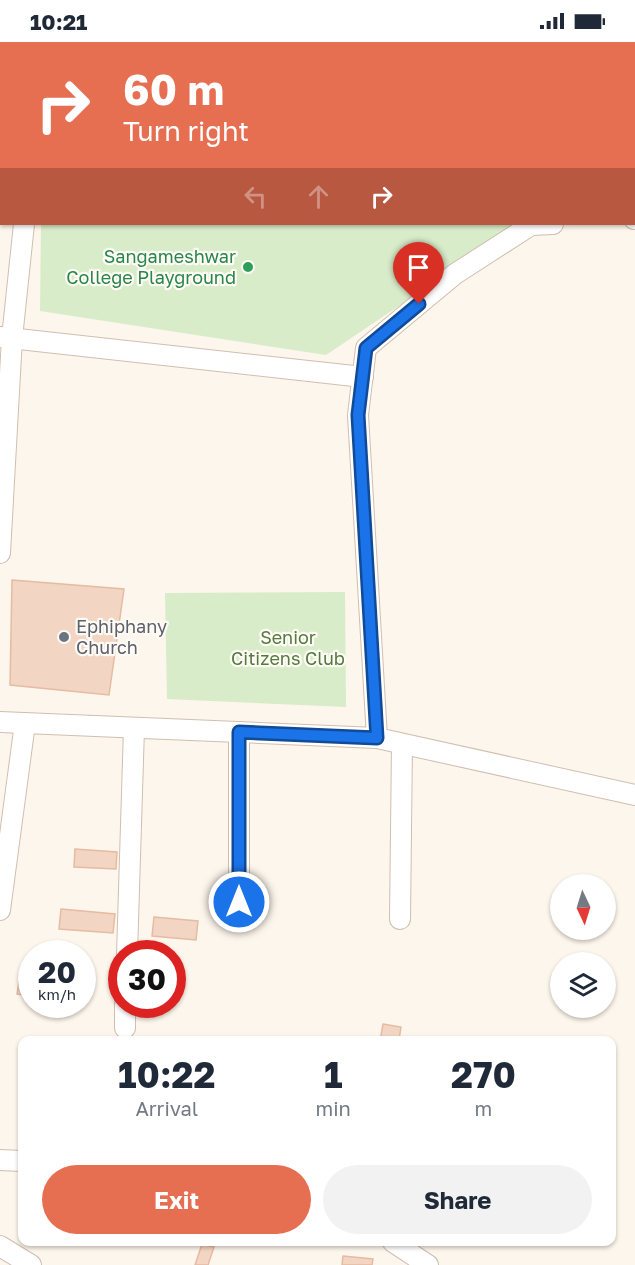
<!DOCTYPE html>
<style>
body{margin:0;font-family:"Golos Text",sans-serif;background:#f2f2f3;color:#1f2937;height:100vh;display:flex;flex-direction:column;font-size:22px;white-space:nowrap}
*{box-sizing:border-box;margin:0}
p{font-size:20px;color:#747a83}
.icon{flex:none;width:33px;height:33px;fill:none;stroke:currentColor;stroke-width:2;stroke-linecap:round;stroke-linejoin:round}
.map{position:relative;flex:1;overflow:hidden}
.sheet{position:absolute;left:18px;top:994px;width:598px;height:210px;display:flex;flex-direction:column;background:#fff;border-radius:12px;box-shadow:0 2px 4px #0004}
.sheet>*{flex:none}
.banner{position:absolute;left:0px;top:0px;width:636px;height:183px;box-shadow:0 2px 4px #0004;background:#e76f51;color:#fff;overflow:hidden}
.needle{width:39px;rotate:176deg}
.tools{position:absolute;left:550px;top:832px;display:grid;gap:12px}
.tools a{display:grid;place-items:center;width:66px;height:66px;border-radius:50%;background:#fff;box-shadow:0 2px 4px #0004;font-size:30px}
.speed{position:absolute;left:18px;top:898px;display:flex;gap:12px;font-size:30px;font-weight:700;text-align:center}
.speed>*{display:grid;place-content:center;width:78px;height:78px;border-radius:50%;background:#fff;box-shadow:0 2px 4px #0004;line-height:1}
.speed small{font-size:15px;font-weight:400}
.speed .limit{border:9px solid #d22;background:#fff;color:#111}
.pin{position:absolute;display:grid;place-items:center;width:51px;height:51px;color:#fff;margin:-62px -26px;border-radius:50% 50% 50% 0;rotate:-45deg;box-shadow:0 0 6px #0007}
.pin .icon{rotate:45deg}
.me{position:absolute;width:66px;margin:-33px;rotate:0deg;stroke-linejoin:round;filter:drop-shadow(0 0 4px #0008)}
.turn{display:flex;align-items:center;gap:21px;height:126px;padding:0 24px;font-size:27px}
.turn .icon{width:78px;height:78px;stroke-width:2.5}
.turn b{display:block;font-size:42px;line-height:51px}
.lanes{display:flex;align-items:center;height:57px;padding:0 24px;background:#0003;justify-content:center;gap:30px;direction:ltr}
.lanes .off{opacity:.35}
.eta{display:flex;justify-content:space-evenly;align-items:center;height:102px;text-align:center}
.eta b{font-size:36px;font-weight:700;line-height:42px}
.button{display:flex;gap:12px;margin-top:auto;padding:12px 24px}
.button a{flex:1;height:69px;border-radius:36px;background:#e76f51;color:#fff;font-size:24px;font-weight:700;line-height:69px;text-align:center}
.button a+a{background:#f2f2f3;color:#1f2937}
.status{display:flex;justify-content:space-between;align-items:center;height:42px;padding:0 30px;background:#fff;direction:ltr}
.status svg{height:16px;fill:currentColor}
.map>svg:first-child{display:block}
.green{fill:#d8ecc9}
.building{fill:#f3d5c3;stroke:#e6bba3;stroke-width:1.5}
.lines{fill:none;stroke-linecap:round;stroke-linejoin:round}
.street-casing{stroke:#d1beb0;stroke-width:22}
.secondary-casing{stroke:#d6c0b0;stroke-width:30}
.street{stroke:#fff;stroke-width:20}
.secondary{stroke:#fff;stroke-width:27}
.route-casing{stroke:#114b97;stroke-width:15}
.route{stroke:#1a73e8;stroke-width:10}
.leisure-dot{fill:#2e9e5b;stroke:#fffaf3;stroke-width:2}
.worship-dot{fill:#6b7280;stroke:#fffaf3;stroke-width:2}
.labels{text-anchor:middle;stroke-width:4.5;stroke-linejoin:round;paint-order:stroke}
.leisure-label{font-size:18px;fill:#27864d;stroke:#fffaf3;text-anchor:end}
.worship-label{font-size:18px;fill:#5b616d;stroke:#fffaf3;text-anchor:start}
.park-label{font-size:18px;fill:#537a41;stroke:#fffaf3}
</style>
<div class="status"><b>10:21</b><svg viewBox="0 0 49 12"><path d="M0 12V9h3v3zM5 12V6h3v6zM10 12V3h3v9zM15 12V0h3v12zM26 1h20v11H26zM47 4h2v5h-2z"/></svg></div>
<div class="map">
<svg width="635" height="1223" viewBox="0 0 635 1223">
<rect width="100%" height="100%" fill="#fdf6ec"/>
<g class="green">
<path d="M60 0H427L429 1H60Z"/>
<path d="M41 182H521L326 313 40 269Z"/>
<path d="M345 550 346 665 167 657 165 551Z"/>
</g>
<g class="building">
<path d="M12 538 124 547 109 653 10 643Z"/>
<path d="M75 807 117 810 116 827 74 825Z"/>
<path d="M61 867 115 872 113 891 59 887Z"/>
<path d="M154 875 198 879 196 898 152 894Z"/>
<path d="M21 928 32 929V954L17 952Z"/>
<path d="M383 982 401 985 399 998 406 999H380Z"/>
<path d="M202 1202 214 1205 208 1223H195Z"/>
<path d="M343 1214 373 1217 372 1223H342Z"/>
</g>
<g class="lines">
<g class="street-casing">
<g id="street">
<path d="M23 0 26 2"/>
<path d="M43 2 44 0"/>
<path d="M634 19 635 18"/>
<path d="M0 87H2"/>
<path d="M634 177H635"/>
<path d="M0 295 363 335"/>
<path d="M0 511 12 296 24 182"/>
<path d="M0 680 377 696 635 753"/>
<path d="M239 690V860"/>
<path d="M377 696 358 373 366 306 455 232 531 183 553 182"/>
<path d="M0 868 25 681"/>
<path d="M400 877 402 702"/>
<path d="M127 912 134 686"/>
<path d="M125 986V963"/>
<path d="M0 1118 22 1119"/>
<path d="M393 1200 428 1223"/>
<path d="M0 1204 31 1223"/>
</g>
</g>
<g class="secondary-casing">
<g id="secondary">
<path d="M479 0 480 2"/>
<path d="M634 152 635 153"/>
</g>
</g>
<use href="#street" class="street"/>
<use href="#secondary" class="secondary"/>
</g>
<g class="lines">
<g class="route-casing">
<path id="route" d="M239 860V690L377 696 358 373 366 306 419 262"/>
</g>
<use href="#route" class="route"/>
</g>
<circle class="leisure-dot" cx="248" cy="225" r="6"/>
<circle class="worship-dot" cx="64" cy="595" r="6"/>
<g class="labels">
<g class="leisure-label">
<text x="236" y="221">Sangameshwar<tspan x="236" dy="21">College Playground</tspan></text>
</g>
<g class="worship-label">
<text x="76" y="591">Ephiphany<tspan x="76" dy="21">Church</tspan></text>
</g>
<g class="park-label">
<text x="288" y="602">Senior<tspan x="288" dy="21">Citizens Club</tspan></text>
</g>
</g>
</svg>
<div class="tools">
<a><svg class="needle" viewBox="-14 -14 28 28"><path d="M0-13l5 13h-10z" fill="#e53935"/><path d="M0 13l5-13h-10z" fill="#747a83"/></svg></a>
<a><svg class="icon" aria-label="layers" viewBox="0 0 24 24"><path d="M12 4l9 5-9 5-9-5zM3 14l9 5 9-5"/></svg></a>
</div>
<div class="speed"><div>20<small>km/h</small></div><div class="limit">30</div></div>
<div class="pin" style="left:419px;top:262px;background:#d93025"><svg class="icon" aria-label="arrive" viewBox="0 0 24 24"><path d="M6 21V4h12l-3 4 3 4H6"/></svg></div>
<svg class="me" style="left:239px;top:860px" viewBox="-20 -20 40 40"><circle r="17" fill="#1a73e8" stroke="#fff" stroke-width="3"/><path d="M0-11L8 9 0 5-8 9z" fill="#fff"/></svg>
<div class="banner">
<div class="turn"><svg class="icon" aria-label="right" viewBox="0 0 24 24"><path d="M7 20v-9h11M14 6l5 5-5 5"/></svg><div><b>60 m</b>Turn right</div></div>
<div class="lanes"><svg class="icon off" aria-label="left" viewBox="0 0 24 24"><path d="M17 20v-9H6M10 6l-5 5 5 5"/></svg><svg class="icon off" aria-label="ahead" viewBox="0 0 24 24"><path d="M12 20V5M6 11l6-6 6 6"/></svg><svg class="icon" aria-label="right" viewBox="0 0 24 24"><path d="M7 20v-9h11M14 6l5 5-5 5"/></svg></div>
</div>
<section class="sheet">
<div class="eta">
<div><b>10:22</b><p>Arrival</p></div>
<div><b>1</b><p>min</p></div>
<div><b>270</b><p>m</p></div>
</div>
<div class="button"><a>Exit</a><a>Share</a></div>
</section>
</div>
